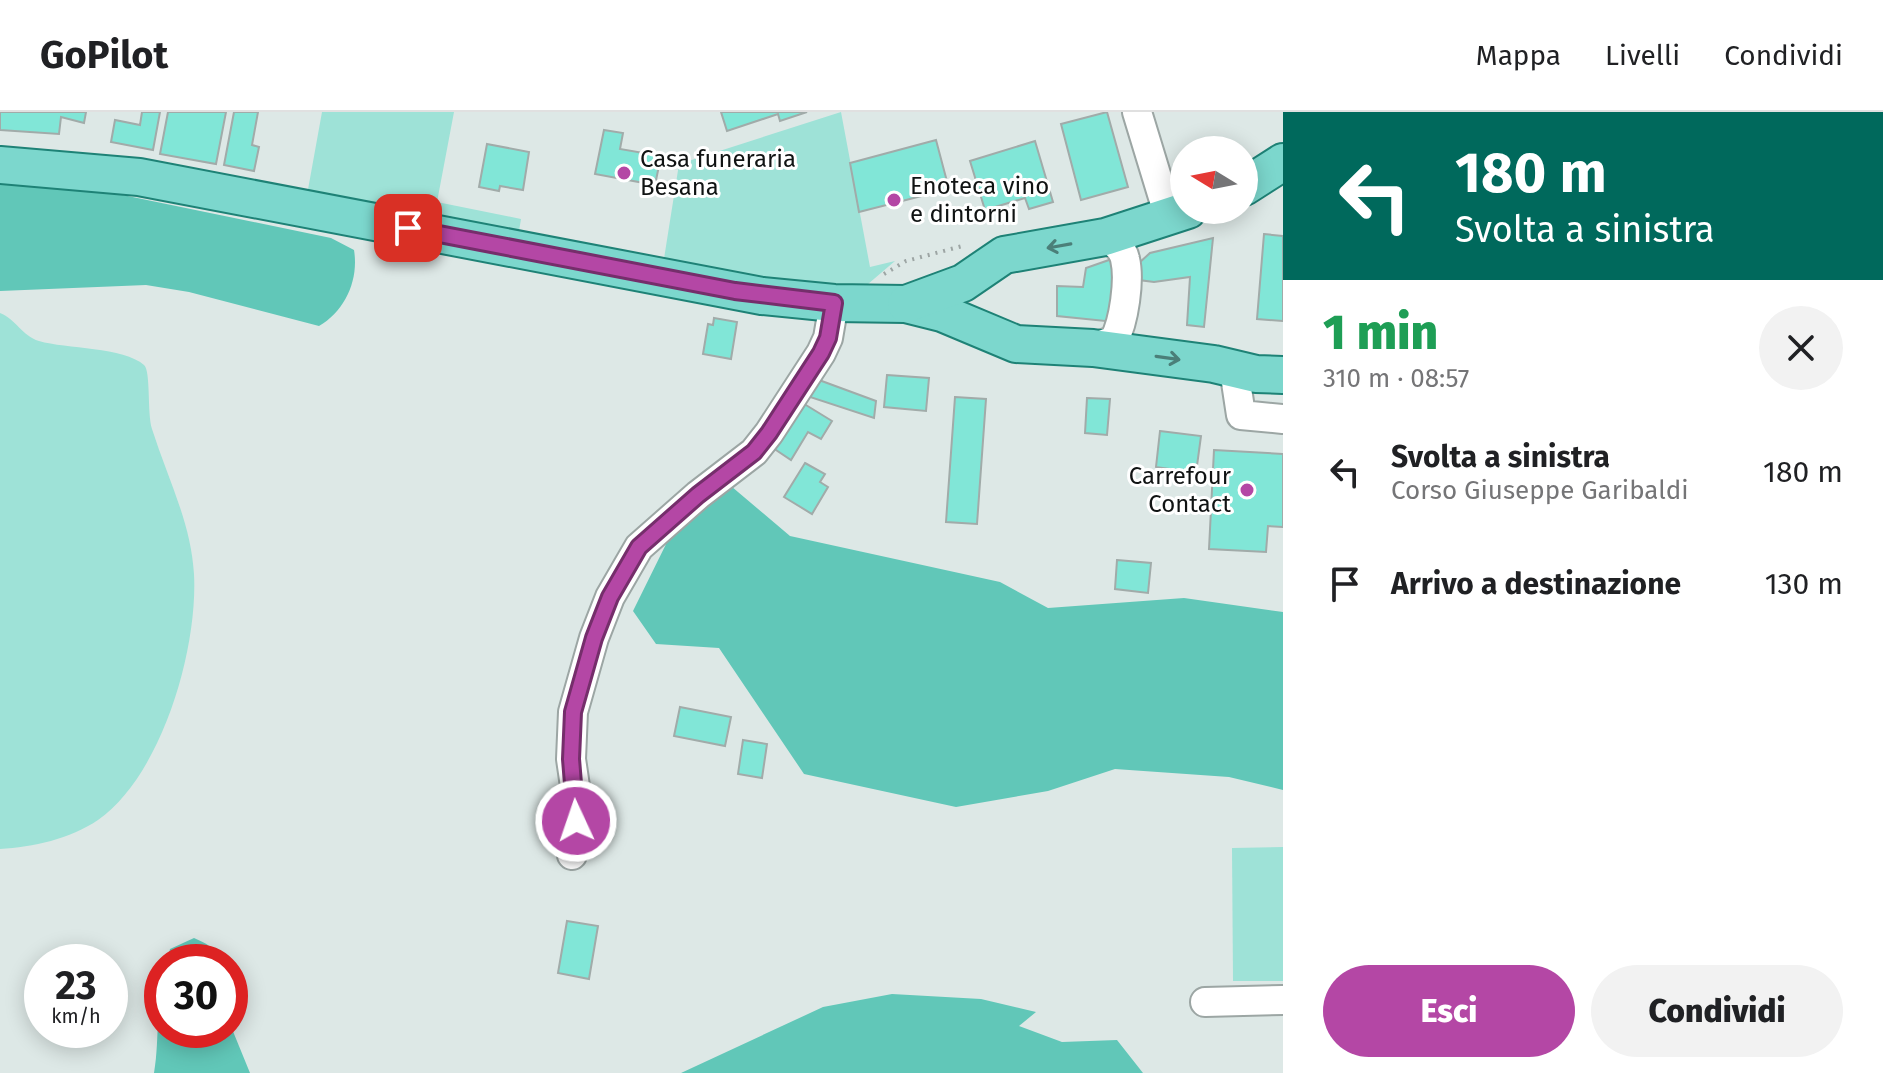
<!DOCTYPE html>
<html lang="it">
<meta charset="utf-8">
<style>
body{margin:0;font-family:"Fira Sans",sans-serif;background:#f2f2f2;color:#202124;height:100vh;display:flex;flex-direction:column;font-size:30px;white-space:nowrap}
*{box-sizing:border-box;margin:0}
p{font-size:26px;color:#757577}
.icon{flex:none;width:44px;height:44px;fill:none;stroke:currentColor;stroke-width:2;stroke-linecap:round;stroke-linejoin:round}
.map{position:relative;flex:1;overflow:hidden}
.side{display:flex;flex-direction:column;background:#fff;width:600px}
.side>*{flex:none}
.hud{background:#00695c;color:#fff;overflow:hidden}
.needle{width:52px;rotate:280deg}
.controls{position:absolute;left:1170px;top:24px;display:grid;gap:16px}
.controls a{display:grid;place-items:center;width:88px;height:88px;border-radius:50%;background:#fff;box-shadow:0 4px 20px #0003;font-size:40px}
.speed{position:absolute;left:24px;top:832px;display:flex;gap:16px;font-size:40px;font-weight:700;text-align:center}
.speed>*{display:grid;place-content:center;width:104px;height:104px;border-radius:50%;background:#fff;box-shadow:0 4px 20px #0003;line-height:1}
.speed small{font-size:20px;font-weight:400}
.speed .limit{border:12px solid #d22;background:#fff;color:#111}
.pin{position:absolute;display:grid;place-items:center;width:68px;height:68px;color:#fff;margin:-34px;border-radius:16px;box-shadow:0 4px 12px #0006}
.me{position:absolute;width:88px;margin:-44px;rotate:357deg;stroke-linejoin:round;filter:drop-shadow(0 0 6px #0008)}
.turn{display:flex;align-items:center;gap:28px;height:168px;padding:0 40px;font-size:36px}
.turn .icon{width:104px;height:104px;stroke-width:2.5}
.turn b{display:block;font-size:56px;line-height:68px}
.round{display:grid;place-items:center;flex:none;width:84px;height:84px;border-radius:42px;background:#f2f2f2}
.headline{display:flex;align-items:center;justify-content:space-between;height:136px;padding:0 40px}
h1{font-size:48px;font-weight:800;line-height:60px;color:#1e9e55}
.cta{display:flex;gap:16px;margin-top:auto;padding:16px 40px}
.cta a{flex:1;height:92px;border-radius:48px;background:#b447a5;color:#fff;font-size:32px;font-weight:800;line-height:92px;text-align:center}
.cta a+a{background:#f2f2f2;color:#202124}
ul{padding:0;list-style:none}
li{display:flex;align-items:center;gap:24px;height:112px;padding:0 40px}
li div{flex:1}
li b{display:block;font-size:30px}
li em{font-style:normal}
header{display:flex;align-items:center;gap:48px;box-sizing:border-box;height:112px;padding:0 40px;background:#fff;border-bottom:2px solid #e0e0e0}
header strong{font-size:38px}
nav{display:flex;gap:44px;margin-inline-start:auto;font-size:28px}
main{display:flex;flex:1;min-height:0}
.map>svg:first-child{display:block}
.green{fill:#9ee2d7}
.forest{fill:#61c7b8}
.building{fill:#81e6d7;stroke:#a1aba9;stroke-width:2}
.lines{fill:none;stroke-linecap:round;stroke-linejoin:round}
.minor-casing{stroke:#9ca6a4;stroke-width:32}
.major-casing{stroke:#1e8276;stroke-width:40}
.path{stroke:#9da5a4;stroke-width:4;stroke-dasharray:2 6;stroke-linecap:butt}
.minor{stroke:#fff;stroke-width:28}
.major{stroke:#7cd7cd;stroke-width:36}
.oneway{stroke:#4b7f79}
.route-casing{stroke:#752e6b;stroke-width:20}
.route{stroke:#b447a5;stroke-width:14}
.poi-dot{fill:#b447a5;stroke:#fff;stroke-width:3}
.labels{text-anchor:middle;stroke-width:6;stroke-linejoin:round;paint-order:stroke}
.poi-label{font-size:24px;fill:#101313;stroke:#fff;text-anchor:start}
</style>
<header>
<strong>GoPilot</strong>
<nav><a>Mappa</a><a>Livelli</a><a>Condividi</a></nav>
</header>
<main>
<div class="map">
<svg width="1283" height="961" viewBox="0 0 1283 961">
<rect width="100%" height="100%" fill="#dde8e6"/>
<g class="green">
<path d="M322 0H454L437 90 521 107 518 125 307 83Z"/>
<path d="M841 0 870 155 895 149 861 178 828 177 663 153 679 52Z"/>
<path d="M0 201C16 207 22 224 39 229 66 237 124 235 144 253 151 259 147 301 152 317 167 365 191 410 194 462 198 537 162 663 98 708 70 727 33 735 0 737Z"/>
<path d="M1283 735V869H1233L1232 736Z"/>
</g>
<g class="forest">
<path d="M0 68 118 82 331 126 354 138C359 168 345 199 319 214L189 180 146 173 0 179Z"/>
<path d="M725 369 790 424 1000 470 1048 496 1184 486 1283 500V678L1229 665 1115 657 1048 679 956 695 804 662 719 536 656 532 633 499 673 418Z"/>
<path d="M194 826C206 831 216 836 220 850H167L170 837Z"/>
<path d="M162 875V918H230V912L250 961H154C159 932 156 904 162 875Z"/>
<path d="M892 882 981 887 1036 900 1019 914 1062 930 1117 928 1143 961H681L823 895Z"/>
</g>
<g class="building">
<path d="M0 0H86L84 11 61 5 59 22 0 18Z"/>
<path d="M142 0H160L153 38 111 30 115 8 140 13Z"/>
<path d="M168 0H226L216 52 160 42Z"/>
<path d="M234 0H258L252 33 259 35 254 59 224 53Z"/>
<path d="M721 0H807L780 9 778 2 727 19Z"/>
<path d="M1107 0 1128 75 1081 88 1061 12Z"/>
<path d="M604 18 623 21 620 37 661 44 655 73 595 62Z"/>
<path d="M936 28 949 77 859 100 850 51Z"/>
<path d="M1035 29 1053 90 1029 97 1025 86 985 98 970 49Z"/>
<path d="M487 32 529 40 523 78 500 74 499 79 479 75Z"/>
<path d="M1264 122 1283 124V209L1257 207Z"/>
<path d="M1213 126 1204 215 1187 213 1190 165 1154 170 1139 168V151L1150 141Z"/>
<path d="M1109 148 1117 156 1115 210 1057 204V174L1083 175 1086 156Z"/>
<path d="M714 206 737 210 731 247 703 242 708 212 713 213Z"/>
<path d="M887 263 929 266 926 299 884 295Z"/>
<path d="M819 268 876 289 874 306 810 285Z"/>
<path d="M955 285 986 287 977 412 946 410Z"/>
<path d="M1087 286 1110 287 1107 323 1085 321Z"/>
<path d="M801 290 832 309 821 327 808 320 791 348 773 336Z"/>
<path d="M1160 319 1201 324 1196 361 1156 355Z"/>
<path d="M1214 338 1283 342V415L1268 414 1266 440 1209 437Z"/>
<path d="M805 351 825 362 820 370 828 375 812 402 784 385Z"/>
<path d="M1117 448 1151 451 1148 481 1115 477Z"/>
<path d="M680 595 731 605 725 634 674 624Z"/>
<path d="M743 628 767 632 762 666 738 662Z"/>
<path d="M567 809 598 814 589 867 558 861Z"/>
</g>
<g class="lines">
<g class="minor-casing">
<g id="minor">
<path d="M1137 0 1169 105"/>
<path d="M1093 236 1114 228C1124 210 1130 168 1125 147 1123 136 1114 130 1105 125"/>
<path d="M1234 257 1241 303 1283 307"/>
<path d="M572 743 577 688 571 647 573 600 594 526 610 485 639 435 698 383 754 340 769 321 821 241 828 226 834 191"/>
<path d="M1205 890 1283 888"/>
</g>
</g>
<g class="major-casing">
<g id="major">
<path d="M0 53 139 65 762 184 834 191 906 192 942 201 1016 232 1093 236 1214 252 1256 262 1283 263"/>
<path d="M1244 75 1283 50"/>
<path d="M906 192 963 171 1004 143 1105 125 1188 98"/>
</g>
</g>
<path class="path" d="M884 162 906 149 966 133"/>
<use href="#minor" class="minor"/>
<use href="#major" class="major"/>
</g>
<defs><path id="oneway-shaft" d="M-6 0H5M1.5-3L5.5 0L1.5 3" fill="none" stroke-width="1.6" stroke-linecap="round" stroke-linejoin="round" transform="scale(2)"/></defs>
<g class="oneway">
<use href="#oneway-shaft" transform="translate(1059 134) rotate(170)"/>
<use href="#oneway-shaft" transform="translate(1168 246) rotate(8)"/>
</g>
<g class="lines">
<g class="route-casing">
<path id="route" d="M408 116 735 179 834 191 828 226 821 241 769 321 754 340 698 383 639 435 610 485 594 526 573 600 571 647 576 709"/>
</g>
<use href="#route" class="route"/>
</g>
<g class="poi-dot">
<circle cx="624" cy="61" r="8"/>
<circle cx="894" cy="88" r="8"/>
<circle cx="1247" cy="378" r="8"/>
</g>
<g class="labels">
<g class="poi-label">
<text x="640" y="55">Casa funeraria<tspan x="640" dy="28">Besana</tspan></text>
<text x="910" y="82">Enoteca vino<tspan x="910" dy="28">e dintorni</tspan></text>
<text x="1231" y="372" text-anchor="end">Carrefour<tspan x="1231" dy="28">Contact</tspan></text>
</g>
</g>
</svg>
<div class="controls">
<a><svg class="needle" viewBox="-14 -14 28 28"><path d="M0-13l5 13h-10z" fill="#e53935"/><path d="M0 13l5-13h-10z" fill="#757577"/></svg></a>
</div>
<div class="speed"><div>23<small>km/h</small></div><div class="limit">30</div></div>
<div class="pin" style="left:408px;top:116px;background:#d93025"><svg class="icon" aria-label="arrive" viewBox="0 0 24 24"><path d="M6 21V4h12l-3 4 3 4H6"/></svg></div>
<svg class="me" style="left:576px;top:709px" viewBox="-20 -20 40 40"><circle r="17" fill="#b447a5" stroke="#fff" stroke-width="3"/><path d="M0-11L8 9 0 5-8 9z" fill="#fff"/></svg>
</div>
<section class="side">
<div class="hud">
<div class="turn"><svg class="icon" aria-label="left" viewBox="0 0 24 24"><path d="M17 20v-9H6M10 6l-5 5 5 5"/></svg><div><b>180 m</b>Svolta a sinistra</div></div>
</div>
<div class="headline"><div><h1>1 min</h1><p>310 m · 08:57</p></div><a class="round"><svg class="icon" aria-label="close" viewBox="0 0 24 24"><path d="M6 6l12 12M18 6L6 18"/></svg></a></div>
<ul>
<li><svg class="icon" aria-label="left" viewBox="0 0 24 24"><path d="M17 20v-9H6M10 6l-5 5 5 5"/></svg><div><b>Svolta a sinistra</b><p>Corso Giuseppe Garibaldi</p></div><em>180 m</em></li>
<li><svg class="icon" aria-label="arrive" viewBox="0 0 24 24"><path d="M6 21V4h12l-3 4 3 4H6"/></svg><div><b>Arrivo a destinazione</b></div><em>130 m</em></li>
</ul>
<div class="cta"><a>Esci</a><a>Condividi</a></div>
</section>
</main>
